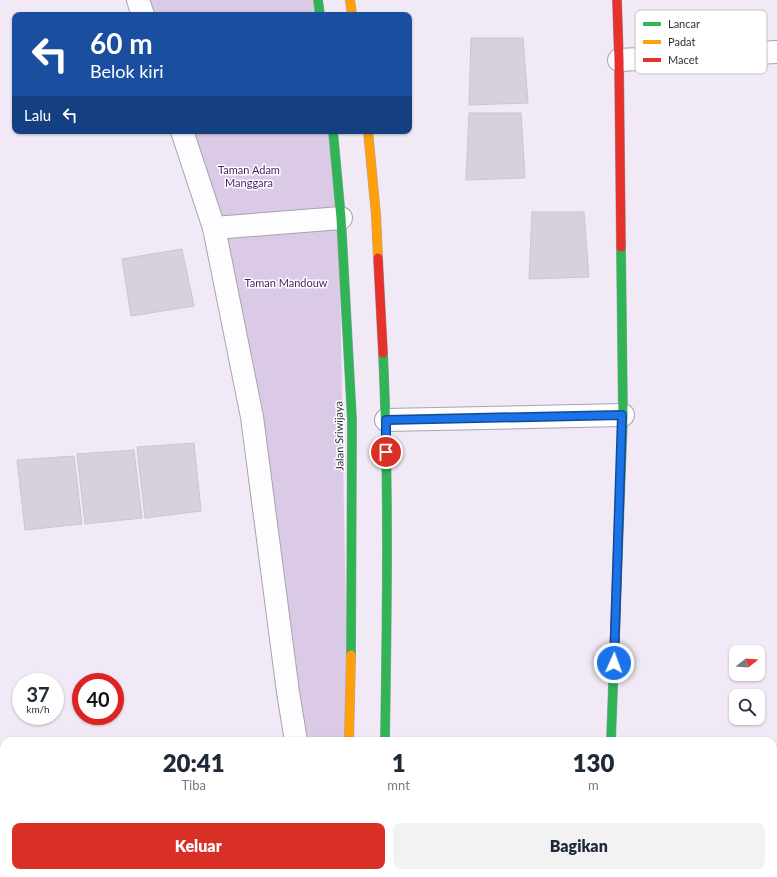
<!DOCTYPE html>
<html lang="id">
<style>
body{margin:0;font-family:Lato,sans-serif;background:#f2f2f3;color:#1f2937;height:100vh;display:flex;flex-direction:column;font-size:15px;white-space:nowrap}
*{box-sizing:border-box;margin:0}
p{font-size:13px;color:#747a83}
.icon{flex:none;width:22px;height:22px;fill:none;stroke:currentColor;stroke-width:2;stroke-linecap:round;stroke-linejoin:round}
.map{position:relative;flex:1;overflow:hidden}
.sheet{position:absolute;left:0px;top:737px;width:777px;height:140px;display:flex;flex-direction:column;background:#fff;border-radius:12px 12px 0 0;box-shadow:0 1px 3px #0004}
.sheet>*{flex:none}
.guide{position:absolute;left:12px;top:12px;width:400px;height:122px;border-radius:8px;box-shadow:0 1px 3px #0004;background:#1a4fa0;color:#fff;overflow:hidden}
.needle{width:26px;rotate:73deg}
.fabs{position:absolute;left:729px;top:645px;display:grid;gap:8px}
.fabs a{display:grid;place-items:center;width:36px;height:36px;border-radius:8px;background:#fff;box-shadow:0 1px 3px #0004;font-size:20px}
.speed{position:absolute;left:12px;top:673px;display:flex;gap:8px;font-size:20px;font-weight:700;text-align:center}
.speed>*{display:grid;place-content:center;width:52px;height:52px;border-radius:50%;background:#fff;box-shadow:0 1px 3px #0004;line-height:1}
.speed small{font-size:10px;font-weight:400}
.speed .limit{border:6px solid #d22;background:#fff;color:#111}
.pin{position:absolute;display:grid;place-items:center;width:34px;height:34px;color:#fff;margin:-17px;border:2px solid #fff;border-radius:50%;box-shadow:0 1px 4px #0007}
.me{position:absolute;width:44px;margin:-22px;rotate:2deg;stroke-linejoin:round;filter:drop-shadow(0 0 3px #0008)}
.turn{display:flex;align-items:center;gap:14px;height:84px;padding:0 12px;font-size:18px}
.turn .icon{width:52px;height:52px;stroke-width:2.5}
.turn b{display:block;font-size:28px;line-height:34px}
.then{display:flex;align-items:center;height:38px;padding:0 12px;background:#0003;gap:8px;font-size:15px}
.eta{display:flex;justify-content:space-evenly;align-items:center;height:68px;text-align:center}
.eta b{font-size:24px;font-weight:800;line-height:28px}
.button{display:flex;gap:8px;margin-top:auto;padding:8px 12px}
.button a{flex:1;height:46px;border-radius:8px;background:#d93025;color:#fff;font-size:16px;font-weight:800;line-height:46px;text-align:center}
.button a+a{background:#f2f2f3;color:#1f2937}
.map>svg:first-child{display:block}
.green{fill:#dbcae6}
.building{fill:#d7d1dc;stroke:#cac5ce}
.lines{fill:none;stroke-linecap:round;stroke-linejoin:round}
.street-casing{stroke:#a8a3ac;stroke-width:24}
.fast-casing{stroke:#a8a3ac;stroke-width:10}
.slow-casing{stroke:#a8a3ac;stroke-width:10}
.jam-casing{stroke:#a8a3ac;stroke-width:10}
.street{stroke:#fdfcfe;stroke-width:22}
.fast{stroke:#30b455;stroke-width:9}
.slow{stroke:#ff9f0a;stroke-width:9}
.jam{stroke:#e5322d;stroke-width:9}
.route-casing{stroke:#114b97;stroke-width:10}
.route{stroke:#1a73e8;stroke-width:7}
.labels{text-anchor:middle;stroke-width:3;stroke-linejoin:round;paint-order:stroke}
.park-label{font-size:11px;fill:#491e5f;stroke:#fff}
.street-label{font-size:11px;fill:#332d36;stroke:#fff}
.key{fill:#fff;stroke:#c2c0c3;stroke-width:1}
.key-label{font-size:11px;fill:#332d36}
</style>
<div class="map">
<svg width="777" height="877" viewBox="0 0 777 877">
<rect width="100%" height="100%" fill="#f1eaf6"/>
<g class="green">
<path d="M142 0H314L316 15H147Z"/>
<path d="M186 131H329L337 214 217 225Z"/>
<path d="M339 220 348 741H298L217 230Z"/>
</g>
<g class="building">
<path d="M471 38H523L528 103 469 105Z"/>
<path d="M469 113H521L525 178 466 180Z"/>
<path d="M532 212H584L589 277 529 279Z"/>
<path d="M182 249 194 306 131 316 122 259Z"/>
<path d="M194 443 201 511 145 518 137 447Z"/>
<path d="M134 450 142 518 85 524 77 454Z"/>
<path d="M74 456 82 524 25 530 17 460Z"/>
</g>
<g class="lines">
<g class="street-casing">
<g id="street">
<path d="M138 0 143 15"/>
<path d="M619 60 777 52"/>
<path d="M182 131 214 228 252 417 288 692 296 741"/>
<path d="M214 228 341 218"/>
<path d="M386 420 623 415"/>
<path d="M773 813 777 812"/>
<path d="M321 873 323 877"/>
<path d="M726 873V877"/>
<path d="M383 876 402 873"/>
</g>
</g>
<g class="fast-casing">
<g id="fast">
<path d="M318 0 320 15"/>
<path d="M333 131 341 218 352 420 351 655"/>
<path d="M383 353C389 482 387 612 385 741"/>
<path d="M611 741 623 415 621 247"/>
<path d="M383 873V877"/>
</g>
</g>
<g class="slow-casing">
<g id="slow">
<path d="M350 0 352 15"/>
<path d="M368 131 376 215 378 258"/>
<path d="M349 741 351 655"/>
<path d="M346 873V877"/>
</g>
</g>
<g class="jam-casing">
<g id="jam">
<path d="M617 0 619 60 621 247"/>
<path d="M378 258 383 353"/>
</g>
</g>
<use href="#street" class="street"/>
<use href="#fast" class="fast"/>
<use href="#slow" class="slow"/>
<use href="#jam" class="jam"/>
</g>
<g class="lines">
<g class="route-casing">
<path id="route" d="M386 452V420L622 415 614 663"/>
</g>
<use href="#route" class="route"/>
</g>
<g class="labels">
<g class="park-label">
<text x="249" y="174">Taman Adam<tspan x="249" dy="13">Manggara</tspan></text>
<text x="286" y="287">Taman Mandouw</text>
</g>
<g class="street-label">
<text transform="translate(339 436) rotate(-91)" y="4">Jalan Sriwijaya</text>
</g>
</g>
<rect x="635" y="10" width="132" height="64" rx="6" class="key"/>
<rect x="643" y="22" width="18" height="4" fill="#30b455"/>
<rect x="643" y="40" width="18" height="4" fill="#ff9f0a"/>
<rect x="643" y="58" width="18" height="4" fill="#e5322d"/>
<g class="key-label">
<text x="668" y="28">Lancar</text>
<text x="668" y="46">Padat</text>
<text x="668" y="64">Macet</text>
</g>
</svg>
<div class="fabs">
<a><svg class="needle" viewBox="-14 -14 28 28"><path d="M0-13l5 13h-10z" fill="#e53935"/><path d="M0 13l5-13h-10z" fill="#747a83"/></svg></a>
<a><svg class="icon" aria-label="search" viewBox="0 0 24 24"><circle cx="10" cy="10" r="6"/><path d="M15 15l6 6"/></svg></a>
</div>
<div class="speed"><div>37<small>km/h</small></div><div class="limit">40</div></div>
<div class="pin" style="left:386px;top:452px;background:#d93025"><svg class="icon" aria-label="arrive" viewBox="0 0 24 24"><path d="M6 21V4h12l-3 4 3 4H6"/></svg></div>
<svg class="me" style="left:614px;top:663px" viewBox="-20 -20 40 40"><circle r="17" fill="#1a73e8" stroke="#fff" stroke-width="3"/><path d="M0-11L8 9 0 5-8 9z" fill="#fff"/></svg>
<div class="guide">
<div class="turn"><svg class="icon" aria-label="left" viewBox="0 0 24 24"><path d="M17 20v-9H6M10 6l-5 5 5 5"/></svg><div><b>60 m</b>Belok kiri</div></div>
<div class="then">Lalu<svg class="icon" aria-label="left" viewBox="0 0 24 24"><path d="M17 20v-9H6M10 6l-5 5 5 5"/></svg></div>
</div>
<section class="sheet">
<div class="eta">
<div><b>20:41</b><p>Tiba</p></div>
<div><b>1</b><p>mnt</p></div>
<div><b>130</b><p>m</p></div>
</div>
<div class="button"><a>Keluar</a><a>Bagikan</a></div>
</section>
</div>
